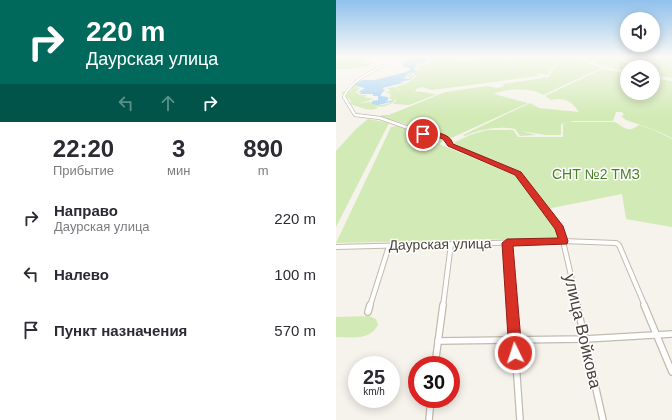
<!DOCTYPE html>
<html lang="ru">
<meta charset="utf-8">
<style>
body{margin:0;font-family:Helvetica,sans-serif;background:#f2f2f3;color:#2b2b33;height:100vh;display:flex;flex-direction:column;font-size:15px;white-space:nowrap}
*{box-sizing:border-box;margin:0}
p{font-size:13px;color:#7c7c81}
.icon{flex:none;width:22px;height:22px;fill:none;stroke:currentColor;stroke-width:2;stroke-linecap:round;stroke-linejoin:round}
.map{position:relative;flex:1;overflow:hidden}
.side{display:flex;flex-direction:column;background:#fff;width:336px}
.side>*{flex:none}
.banner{background:#00695c;color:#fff;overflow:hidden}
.tools{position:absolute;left:284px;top:12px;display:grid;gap:8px}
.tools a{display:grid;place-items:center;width:40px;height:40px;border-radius:50%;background:#fff;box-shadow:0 2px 10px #0003;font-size:20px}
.speed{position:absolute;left:12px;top:356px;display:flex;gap:8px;font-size:20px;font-weight:700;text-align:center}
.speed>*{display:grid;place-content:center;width:52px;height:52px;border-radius:50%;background:#fff;box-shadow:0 2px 10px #0003;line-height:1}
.speed small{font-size:10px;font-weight:400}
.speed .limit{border:6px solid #d22;background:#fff;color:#111}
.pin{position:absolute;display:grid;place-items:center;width:34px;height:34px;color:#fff;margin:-17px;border:2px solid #fff;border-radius:50%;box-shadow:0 1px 4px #0007}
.me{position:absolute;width:44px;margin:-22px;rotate:356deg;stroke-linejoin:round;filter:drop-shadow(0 0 3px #0008)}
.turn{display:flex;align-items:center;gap:14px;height:84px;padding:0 20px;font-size:18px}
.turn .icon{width:52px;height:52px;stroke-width:2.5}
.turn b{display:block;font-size:28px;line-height:34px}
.lanes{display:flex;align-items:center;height:38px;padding:0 20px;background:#0003;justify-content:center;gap:20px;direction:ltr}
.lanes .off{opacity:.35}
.eta{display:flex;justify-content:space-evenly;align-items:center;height:68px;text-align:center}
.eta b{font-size:24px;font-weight:800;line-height:28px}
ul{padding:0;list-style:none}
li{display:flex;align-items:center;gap:12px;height:56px;padding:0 20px}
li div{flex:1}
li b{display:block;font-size:15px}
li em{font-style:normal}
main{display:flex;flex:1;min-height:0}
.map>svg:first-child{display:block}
.green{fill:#d2eab5}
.water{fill:#a9d4f2}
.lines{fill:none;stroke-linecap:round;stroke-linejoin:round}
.stream{stroke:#a9d4f2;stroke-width:1}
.minor-far4-casing{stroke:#c2bbae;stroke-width:3}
.minor-far3-casing{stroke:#c2bbae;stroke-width:4}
.minor-far2-casing{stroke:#c2bbae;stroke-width:5}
.minor-far1-casing{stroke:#c2bbae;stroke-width:6}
.minor-casing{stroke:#c2bbae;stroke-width:8}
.minor-far4{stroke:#fff;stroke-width:2}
.minor-far3{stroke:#fff;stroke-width:2.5}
.minor-far2{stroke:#fff;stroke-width:3}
.minor-far1{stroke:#fff;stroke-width:4}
.minor{stroke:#fff;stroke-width:5.5}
.route{fill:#d93025;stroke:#8d1f18}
.labels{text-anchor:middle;stroke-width:3;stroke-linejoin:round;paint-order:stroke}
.park-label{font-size:14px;fill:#4a7f2a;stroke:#fff}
.street-label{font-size:14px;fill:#4b4439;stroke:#fff}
.near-street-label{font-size:17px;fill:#4b4439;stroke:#fff}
</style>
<main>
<section class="side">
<div class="banner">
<div class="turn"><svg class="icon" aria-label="right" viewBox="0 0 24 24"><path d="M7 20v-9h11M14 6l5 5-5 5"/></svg><div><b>220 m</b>Даурская улица</div></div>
<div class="lanes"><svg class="icon off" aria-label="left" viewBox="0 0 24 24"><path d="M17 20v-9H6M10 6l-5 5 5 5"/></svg><svg class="icon off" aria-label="ahead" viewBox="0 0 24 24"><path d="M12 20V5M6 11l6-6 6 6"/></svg><svg class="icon" aria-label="right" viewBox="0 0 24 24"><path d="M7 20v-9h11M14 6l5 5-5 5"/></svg></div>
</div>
<div class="eta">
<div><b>22:20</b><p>Прибытие</p></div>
<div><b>3</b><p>мин</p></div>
<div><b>890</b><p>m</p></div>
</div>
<ul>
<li><svg class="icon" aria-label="right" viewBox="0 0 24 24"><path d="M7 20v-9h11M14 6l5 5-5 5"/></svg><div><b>Направо</b><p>Даурская улица</p></div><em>220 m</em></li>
<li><svg class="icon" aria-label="left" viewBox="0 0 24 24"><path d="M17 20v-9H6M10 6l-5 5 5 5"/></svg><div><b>Налево</b></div><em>100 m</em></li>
<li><svg class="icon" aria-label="arrive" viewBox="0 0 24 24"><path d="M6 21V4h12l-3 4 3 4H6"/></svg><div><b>Пункт назначения</b></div><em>570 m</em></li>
</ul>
</section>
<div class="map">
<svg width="336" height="420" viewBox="0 0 336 420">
<rect width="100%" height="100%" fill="#f6f3ec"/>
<g class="green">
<path d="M0 57H33L30 60V63L39 61 31 67C22 66 13 70 4 69L6 67 0 69Z"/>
<path d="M85 57H121L124 59 120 60 121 61 152 58 139 57 128 59 123 57H166L169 60 175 59 176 58 172 57H227L223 61 207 59 223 62 211 75 201 73 202 76 96 90 86 87 80 89V91L77 92C85 90 92 94 101 94L73 105 57 104 60 101 59 97V101C53 106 45 108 38 106L42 108C32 112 24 107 14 104L15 101 5 92 16 90 14 88 15 85 24 88 19 93H23V95H31L28 97 38 99 22 104 33 102 35 105 33 101C40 106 50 106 58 101L53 98 55 95 50 92 55 91 51 88 59 87 63 91 76 92 64 91 60 87 73 82 79 77V74H76L73 77 70 78 74 73 86 70 81 68 82 65 89 64 94 65 93 63 94 60 92 57Z"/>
<path d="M228 57H239L265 68 207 95C198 88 167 88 158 94L192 103 115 138 100 133H88L72 126 70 124 44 117 46 115H53L109 92 151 86 162 88 168 86 167 84 213 77V75Z"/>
<path d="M246 57H291L269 67Z"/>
<path d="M293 57H336V78L317 75V67H291V71L270 67Z"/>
<path d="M266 69 291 73V93H317V78L336 81V138L319 130 290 120 285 116 288 115 286 112H280L277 121H238L225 124V135H210L185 131 200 135 184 136 179 129C162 126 145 129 129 136L127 135 194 103 203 108 243 112C236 101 227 97 215 100L209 96Z"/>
<path d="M32 119 53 123 0 227V151L20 129Z"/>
<path d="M233 122H279C289 128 292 133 303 125L318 130 336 139V227L290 219 286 194 211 209 184 172 115 144 134 135 151 130H177L182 137H227V124Z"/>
<path d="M62 126 85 134 97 135 109 139 103 144 183 177 220 228 222 238 0 243 55 127Z"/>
<path d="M33 316 40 319 42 325C33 341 17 337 0 337V317Z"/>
</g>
<path class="water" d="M77 57H91L92 59 87 63 81 64 78 70H85L73 73 68 78 73 79 78 74C76 82 70 80 64 82L67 83 46 88 49 90 45 94V96L52 97V100L49 102 58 100 56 102 41 105 36 104V101L42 100V96H37V94H24L25 92H22L29 88 16 85 27 80H39L70 72 74 70V68L68 67 66 63Z"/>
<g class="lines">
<path class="stream" d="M296 57 314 66"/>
<g class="minor-far4-casing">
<path id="minor-far4" d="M9 98 8 96C19 76 41 70 60 60"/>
</g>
<g class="minor-far3-casing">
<path id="minor-far3" d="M8 97 19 115 44 118 87 133 100 134 112 139 114 145 127 150"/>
</g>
<g class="minor-far2-casing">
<path id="minor-far2" d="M124 149 182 173 217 218"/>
</g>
<g class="minor-far1-casing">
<g id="minor-far1">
<path d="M216 217 224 228 242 306"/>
<path d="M171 243 176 306"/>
<path d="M0 247 227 241 280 243 283 245 309 306"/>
<path d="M34 306 53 246"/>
<path d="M107 306 115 244"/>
</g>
</g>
<g class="minor-casing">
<g id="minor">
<path d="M176 305 184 420"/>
<path d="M241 305 267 420"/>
<path d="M308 305 336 372"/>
<path d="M32 312 34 305"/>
<path d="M102 341 249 339 336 334"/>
<path d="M99 365 107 305"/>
<path d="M93 420 95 399"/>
</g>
</g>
<use href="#minor-far4" class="minor-far4"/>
<use href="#minor-far3" class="minor-far3"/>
<use href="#minor-far2" class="minor-far2"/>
<use href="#minor-far1" class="minor-far1"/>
<use href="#minor" class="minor"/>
</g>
<linearGradient id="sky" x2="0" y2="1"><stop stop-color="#8fc1ec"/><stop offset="0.49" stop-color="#fbfaf6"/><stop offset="1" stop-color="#fbfaf6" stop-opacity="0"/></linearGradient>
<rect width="336" height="116" fill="url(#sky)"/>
<path class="route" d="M87 131C97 132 114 132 117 144L185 172 227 226 232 241 231 244 177 246 186 353 184 358 179 360 174 358 173 353 166 243 171 239 222 238 219 229 179 175 112 146 107 139 99 136 85 135V132Z"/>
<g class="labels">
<g class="park-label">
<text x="260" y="179">СНТ №2 ТМЗ</text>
</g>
<g class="street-label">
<text transform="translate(104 244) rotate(-1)" y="5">Даурская улица</text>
</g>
<g class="near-street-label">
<text transform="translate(247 331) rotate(77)" y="6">улица Войкова</text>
</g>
</g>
</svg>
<div class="tools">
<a><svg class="icon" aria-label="sound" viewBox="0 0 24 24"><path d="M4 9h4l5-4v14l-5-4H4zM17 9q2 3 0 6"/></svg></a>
<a><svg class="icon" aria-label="layers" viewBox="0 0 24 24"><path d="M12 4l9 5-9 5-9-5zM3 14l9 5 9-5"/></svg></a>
</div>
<div class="speed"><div>25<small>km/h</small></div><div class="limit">30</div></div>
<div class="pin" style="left:87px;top:134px;background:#d93025"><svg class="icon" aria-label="arrive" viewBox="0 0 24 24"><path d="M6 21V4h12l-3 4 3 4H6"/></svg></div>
<svg class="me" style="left:179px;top:353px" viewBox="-20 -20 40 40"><circle r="17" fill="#d93025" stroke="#fff" stroke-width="3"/><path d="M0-11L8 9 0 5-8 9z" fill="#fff"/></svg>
</div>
</main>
